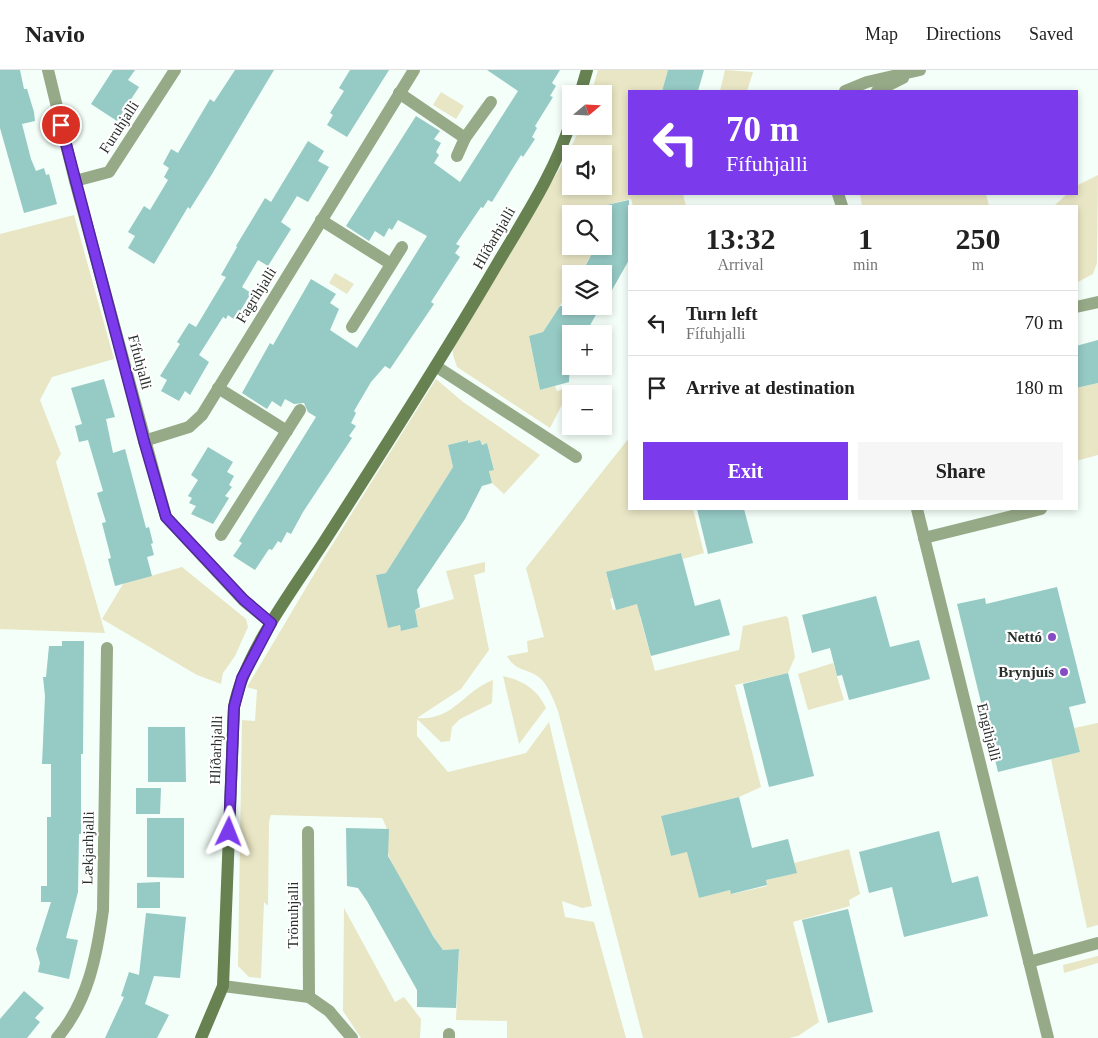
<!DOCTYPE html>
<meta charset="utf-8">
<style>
body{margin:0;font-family:"Times New Roman",serif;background:#f6f6f6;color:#222;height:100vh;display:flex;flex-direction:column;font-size:19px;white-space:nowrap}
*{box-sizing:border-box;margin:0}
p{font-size:16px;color:#767676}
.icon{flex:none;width:28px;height:28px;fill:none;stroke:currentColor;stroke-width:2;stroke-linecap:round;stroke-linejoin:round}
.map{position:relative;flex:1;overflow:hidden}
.side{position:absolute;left:628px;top:135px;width:450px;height:305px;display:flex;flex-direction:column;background:#fff;border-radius:0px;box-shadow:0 2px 8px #0003}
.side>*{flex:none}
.hud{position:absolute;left:628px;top:20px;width:450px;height:105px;border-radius:0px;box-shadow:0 2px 8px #0003;background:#7c3aed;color:#fff;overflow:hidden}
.needle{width:32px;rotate:71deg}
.controls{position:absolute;left:562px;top:15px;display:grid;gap:10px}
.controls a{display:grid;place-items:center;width:50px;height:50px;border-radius:0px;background:#fff;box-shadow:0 2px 8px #0003;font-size:25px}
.pin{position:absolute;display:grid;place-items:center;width:42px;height:42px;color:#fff;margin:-21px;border:2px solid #fff;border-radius:50%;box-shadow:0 1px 5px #0007}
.me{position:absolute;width:55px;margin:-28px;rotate:2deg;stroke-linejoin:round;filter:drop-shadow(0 0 4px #0008)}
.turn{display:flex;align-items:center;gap:18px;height:105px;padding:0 15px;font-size:22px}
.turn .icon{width:65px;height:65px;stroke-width:2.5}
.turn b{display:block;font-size:35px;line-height:42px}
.eta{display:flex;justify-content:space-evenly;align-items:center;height:85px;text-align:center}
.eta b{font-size:30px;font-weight:700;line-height:35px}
.action{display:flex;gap:10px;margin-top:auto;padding:10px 15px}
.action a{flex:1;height:58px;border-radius:0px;background:#7c3aed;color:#fff;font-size:20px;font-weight:700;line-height:58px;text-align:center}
.action a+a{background:#f6f6f6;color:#222}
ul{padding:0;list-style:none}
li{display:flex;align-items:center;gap:15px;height:65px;padding:0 15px;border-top:1px solid #e0e0e0}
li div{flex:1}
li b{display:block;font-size:19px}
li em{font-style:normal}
header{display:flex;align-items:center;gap:30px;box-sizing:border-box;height:70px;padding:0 25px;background:#fff;border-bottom:1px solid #e0e0e0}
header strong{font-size:24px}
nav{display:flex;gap:28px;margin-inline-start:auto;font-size:18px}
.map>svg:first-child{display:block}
.green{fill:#e9e6c5;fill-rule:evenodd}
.building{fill:#96cac5}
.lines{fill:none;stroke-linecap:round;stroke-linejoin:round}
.street{stroke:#97aa88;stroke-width:12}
.secondary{stroke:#678151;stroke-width:12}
.route-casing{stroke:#51269a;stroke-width:12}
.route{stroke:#7c3aed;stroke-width:9}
.poi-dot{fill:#844bc2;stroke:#fff;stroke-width:2}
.labels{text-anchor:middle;stroke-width:4.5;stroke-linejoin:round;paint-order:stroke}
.street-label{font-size:15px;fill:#29302c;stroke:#fff}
.poi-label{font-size:15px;font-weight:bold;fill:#29302c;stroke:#fff;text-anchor:end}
</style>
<header>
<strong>Navio</strong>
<nav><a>Map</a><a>Directions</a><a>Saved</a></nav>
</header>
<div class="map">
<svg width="1098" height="968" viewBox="0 0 1098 968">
<rect width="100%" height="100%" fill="#f3fff8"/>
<g class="green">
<path d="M598 0H668L662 21H629V124H683L686 136H633L631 129 602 136 603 144H571V176H596L580 204H571V218L543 262 529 266 540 320 555 316 557 321 571 317 550 358 457 297 453 285V277L566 88 581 56H604V24H591ZM571 84H604V116H571Z"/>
<path d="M725 0 753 2 747 21H720Z"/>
<path d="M441 22 464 36 456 49 433 35Z"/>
<path d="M1098 105 1097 193 1093 204 1076 213V136H1054L1067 124H1076V116Z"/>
<path d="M860 124H986L989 136H862Z"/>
<path d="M74 145 114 289 52 307 40 330 61 384 56 392 105 563 0 559V164Z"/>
<path d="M335 203 354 214 347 224 329 213Z"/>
<path d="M436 309 463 332 540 385 504 424 492 413 489 401 494 399 487 373 481 375 480 370 468 373 467 370 448 375 453 397 386 503 376 505 402 561 418 557 415 540 454 529 446 501 485 492V502L474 505 489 580 461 619 417 648C454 651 463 621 493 610L492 633 460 649 452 657 450 671 441 672 417 649V666L448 702 526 683 549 652 592 836 582 838 562 831 565 847 594 852 626 968H507V951L456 950 459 879 443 880C424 853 403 818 390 789 384 775 393 767 382 748L271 745 269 752 268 836 264 832 261 908 249 907 238 896 242 650 255 651 257 620 247 617 322 491Z"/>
<path d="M1098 313V385L1076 391V318Z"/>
<path d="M629 368V439H693L704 483 683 489 681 483 606 503 613 528 610 529 613 540 647 531 640 547 655 601 739 580 743 556 786 546 788 548 795 587 788 603 735 615 761 717 739 727 661 746 671 786 704 778 690 793 699 828 730 820 732 824 767 816 766 810 796 803 794 793 849 779 860 824 849 830 850 836 793 852 819 952 798 966 789 968H643L558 641C554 631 550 619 542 610 531 598 516 603 507 586L528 582 527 571 544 567 526 498Z"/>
<path d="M182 497 246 549 248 557 235 586 223 603 221 614 197 605 102 549 123 514Z"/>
<path d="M833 593 844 630 808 640 798 604Z"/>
<path d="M503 606C523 611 537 619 546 638L519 674Z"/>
<path d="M1098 653V855L1087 858 1051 689 1080 682 1074 658Z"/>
<path d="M344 838 395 932 404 927 421 949 420 968H361L343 941Z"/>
<path d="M1098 886V893L1064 903 1063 895Z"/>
</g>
<g class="building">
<path d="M0 0H20L24 19H27L34 42 35 51 22 54 31 89 36 101 44 98 46 105 49 104 57 134 24 143 0 58Z"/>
<path d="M113 0H135L128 10 139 17 117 51 91 34Z"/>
<path d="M235 0H274L212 104 190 139 188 137 154 194 128 178 135 166 128 162 144 136 150 140 168 110 164 107 169 98 163 94 171 79 178 83 210 29 214 32Z"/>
<path d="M350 0H389L347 67 327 55 333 45 330 43 344 21 339 18Z"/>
<path d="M487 0H560L552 13 556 16 550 26 553 27 535 56 537 58 532 67 535 69 523 87 521 85 492 132 488 130 483 138 481 137 456 174 460 176 455 183 460 187 431 232 434 234 390 299 385 296 371 312 354 341 356 343 351 353 356 356 349 366 352 368 303 442 291 464 287 462 281 473 278 471 272 480 269 479 255 500 233 486 242 473 239 471 316 347 308 342 304 333 294 334 285 329 281 337 272 331 267 339 242 323 270 273 273 275 311 209 336 224 330 233 339 239 330 260 357 278 427 166 398 150 392 160 389 158 384 167 375 161 369 171 346 156 416 46 440 61 434 69 441 73 436 82 439 85 434 93 460 112 518 21Z"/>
<path d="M668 0H704L698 21H662Z"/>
<path d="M308 71 324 81 318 91 329 97 308 132 297 126 281 152 291 159 268 196 258 190 242 217 251 223 235 250 228 245 226 249 223 247 199 285 209 292 190 325 185 321 179 331 161 321 167 310 160 306 180 274 177 272 189 253 196 257 226 207 221 205 237 177 236 176 265 128 271 132Z"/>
<path d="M629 130V190L604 234V204H581L596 176H604V162L607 157 602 136Z"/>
<path d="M560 236H601L585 264H571L569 312 540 320 529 266 543 262Z"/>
<path d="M1098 270V313L1076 318V276Z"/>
<path d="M104 309 115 347 106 349 113 383 125 379 146 458 149 457 153 473 151 474 154 485 147 487 152 506 115 516 108 489 111 488 102 453 106 452 97 423 103 421 88 370 79 372 75 356 82 354 71 318Z"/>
<path d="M468 370V373L480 370 482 375 487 373 494 400 489 401 492 413 482 416 465 449 417 520 420 537 415 540 418 557 401 561 400 555 388 558 376 505 386 503 453 397 448 375Z"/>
<path d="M208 377 233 392 227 402 234 406 229 415 232 417 225 426 229 428 213 454 191 444 196 436 189 433 192 428 188 426 198 410 191 405Z"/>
<path d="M697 439H744L753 473 708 484Z"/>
<path d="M681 483 695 536 720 529 730 565 651 586 637 534 616 540 606 502Z"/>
<path d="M1057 517 1086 633 1069 637 1080 682 998 702 957 534 985 528 986 534Z"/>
<path d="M876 526 890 577 919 570 930 609 849 630 842 605 837 606 830 578 812 583 802 545Z"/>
<path d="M62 571H84L83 684H81V764H79L78 822 66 868 78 870 69 909 38 902 40 893 36 879 51 832H41V816H47V747H51V694H42L45 626 43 607H46L49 576H62Z"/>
<path d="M788 603 814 706 769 717 743 614Z"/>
<path d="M148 657H185L186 712H148Z"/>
<path d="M136 718H161L160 744H136Z"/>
<path d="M739 727 752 778 788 769 797 803 766 810 767 815 731 824 730 820 699 828 687 782 671 786 661 746Z"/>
<path d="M147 748H184V808L147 807Z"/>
<path d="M346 758 389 759 388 786 433 866 443 880 459 879 456 938 417 937V920L367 831 358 818 347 816Z"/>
<path d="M939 761 952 813 978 806 988 846 904 867 892 817 869 823 859 782Z"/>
<path d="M160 812V838H137V813Z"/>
<path d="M848 839 873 942 828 953 802 850Z"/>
<path d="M146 843 186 847 180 908 154 906 145 934 169 945 157 968H105L124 927 121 926 129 902 139 905Z"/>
<path d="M24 921 44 938 35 948 40 952 27 968H0V949Z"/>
</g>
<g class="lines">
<g class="street">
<path d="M48 0 75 111 166 447 243 530 271 553"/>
<path d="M845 21 867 12 920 0"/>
<path d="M877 21 903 8"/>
<path d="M399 23 465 68"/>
<path d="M457 86 465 68 491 32"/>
<path d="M75 111 109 102 175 0"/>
<path d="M838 124 842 136"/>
<path d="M321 150 391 194"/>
<path d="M1076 237 1098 232"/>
<path d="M352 257 402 177"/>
<path d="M437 297 576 387"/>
<path d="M218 318 287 361"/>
<path d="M144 371 189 357 202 345 414 0"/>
<path d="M917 439 1048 968"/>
<path d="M221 465 300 340"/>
<path d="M924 468 1041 439"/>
<path d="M308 762 309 927"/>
<path d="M1029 892 1098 873"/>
<path d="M223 916 309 927 329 941 352 968"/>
<path d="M57 968C88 932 97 885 103 840L107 578"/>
<path d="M449 968V964"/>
</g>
<g class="secondary">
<path d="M580 24 587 0"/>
<path d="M201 968 223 916 234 637C243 586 293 519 322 475 382 382 441 290 496 196 523 150 555 102 571 51"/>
</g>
</g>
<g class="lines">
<g class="route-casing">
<path id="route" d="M61 55 144 371 166 447 244 530 271 553 242 608 234 637 229 762"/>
</g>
<use href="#route" class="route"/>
</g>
<g class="poi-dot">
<circle cx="1052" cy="567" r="5"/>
<circle cx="1064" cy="602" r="5"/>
</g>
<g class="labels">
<g class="street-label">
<text transform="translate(119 57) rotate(-57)" y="5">Furuhjalli</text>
<text transform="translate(494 168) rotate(-60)" y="5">Hlíðarhjalli</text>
<text transform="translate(256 225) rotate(-58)" y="5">Fagrihjalli</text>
<text transform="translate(140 292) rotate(75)" y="5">Fífuhjalli</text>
<text transform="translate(989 662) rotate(76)" y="5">Engihjalli</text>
<text transform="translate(216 680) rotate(-88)" y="5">Hlíðarhjalli</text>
<text transform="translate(88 778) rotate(-89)" y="5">Lækjarhjalli</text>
<text transform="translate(293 845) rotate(-90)" y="5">Trönuhjalli</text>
</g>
<g class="poi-label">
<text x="1042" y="572">Nettó</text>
<text x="1054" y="607">Brynjuís</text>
</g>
</g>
</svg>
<div class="controls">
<a><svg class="needle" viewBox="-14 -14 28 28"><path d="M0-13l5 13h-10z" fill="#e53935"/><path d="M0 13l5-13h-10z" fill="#767676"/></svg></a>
<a><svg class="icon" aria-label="sound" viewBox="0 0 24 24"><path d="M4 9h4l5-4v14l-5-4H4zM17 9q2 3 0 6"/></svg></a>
<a><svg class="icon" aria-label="search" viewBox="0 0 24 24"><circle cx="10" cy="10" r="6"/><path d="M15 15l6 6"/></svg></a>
<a><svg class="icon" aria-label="layers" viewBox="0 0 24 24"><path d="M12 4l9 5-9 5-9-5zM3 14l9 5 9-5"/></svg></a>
<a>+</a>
<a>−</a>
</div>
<div class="pin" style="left:61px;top:55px;background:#d93025"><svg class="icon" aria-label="arrive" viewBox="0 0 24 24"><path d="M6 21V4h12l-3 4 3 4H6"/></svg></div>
<svg class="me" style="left:229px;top:762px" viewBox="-20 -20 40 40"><path d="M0-17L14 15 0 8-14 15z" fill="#7c3aed" stroke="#fff" stroke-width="4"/></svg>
<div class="hud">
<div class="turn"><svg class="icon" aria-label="left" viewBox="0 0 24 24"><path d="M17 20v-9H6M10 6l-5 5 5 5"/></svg><div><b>70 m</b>Fífuhjalli</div></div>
</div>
<section class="side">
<div class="eta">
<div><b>13:32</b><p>Arrival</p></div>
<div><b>1</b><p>min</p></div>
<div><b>250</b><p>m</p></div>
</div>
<ul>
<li><svg class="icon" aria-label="left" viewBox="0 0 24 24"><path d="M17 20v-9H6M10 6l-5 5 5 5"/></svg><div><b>Turn left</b><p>Fífuhjalli</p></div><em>70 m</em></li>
<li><svg class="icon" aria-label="arrive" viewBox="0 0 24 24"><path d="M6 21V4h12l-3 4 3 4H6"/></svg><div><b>Arrive at destination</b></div><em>180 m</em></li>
</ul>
<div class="action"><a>Exit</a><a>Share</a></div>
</section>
</div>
